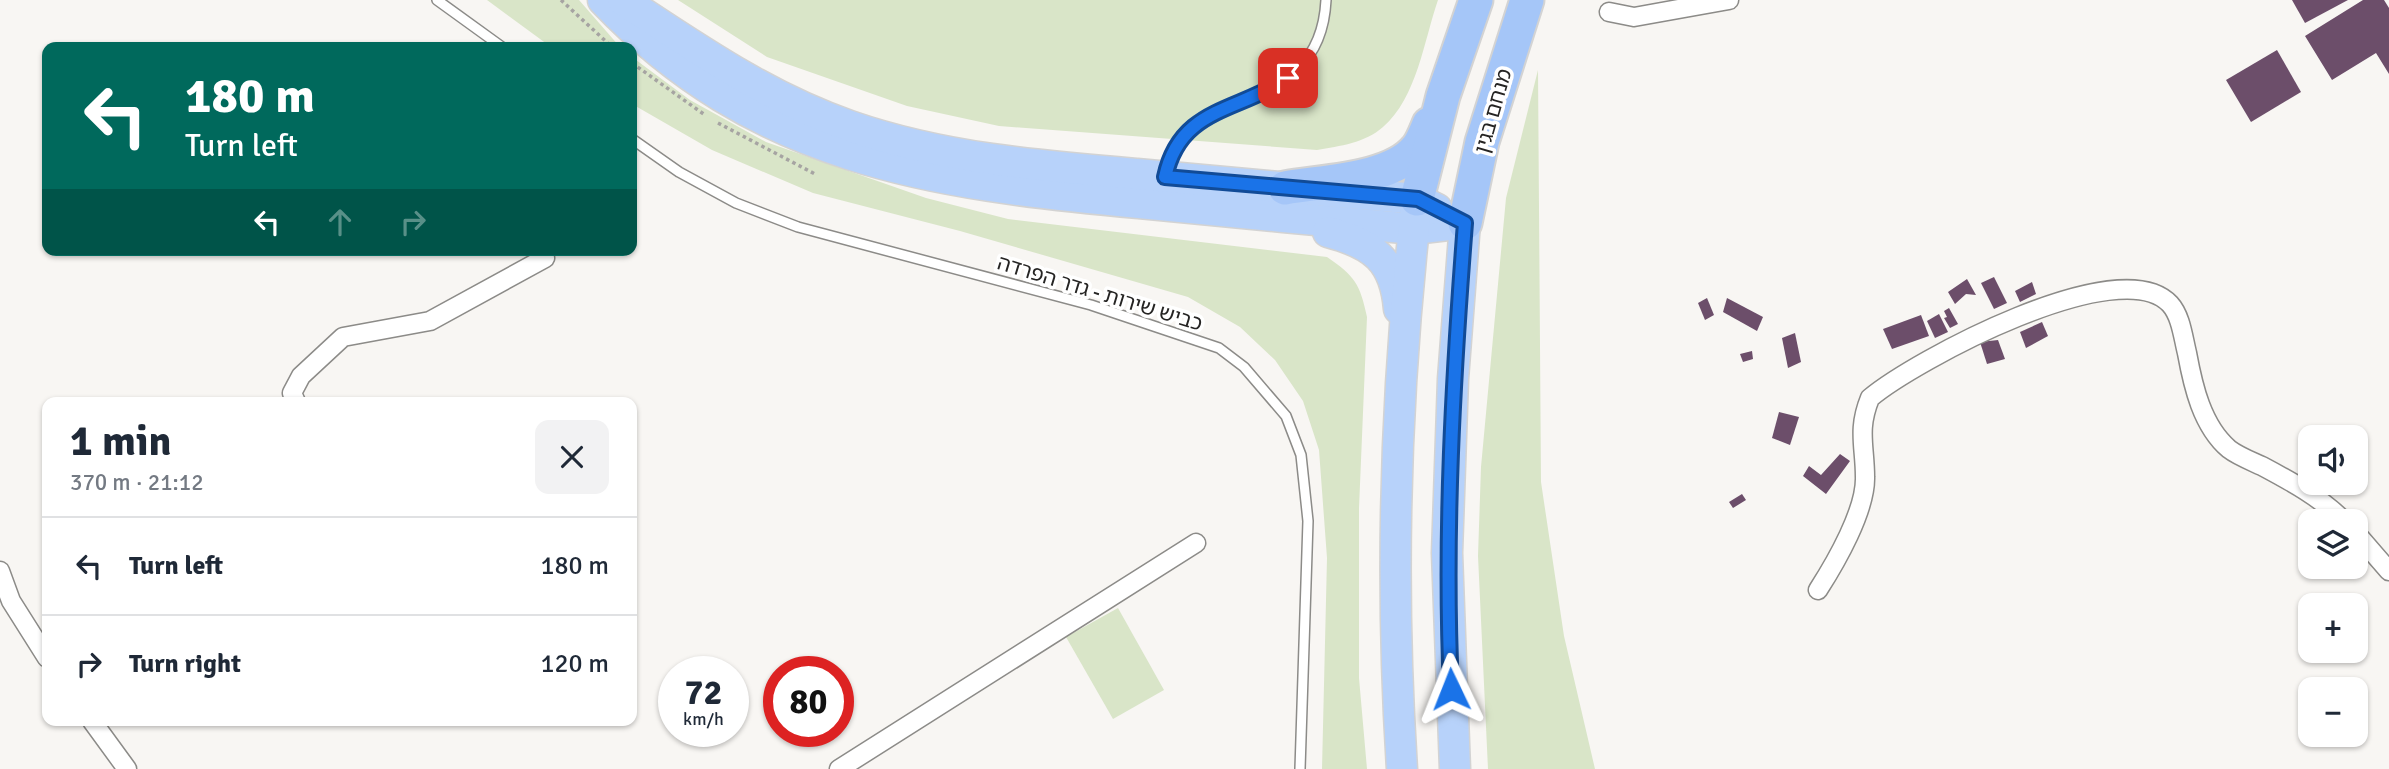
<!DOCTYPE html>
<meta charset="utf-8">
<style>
body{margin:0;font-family:Signika,"Noto Sans Hebrew",sans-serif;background:#f2f2f3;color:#1f2937;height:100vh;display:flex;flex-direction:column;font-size:26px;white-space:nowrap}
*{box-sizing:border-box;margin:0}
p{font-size:23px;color:#747a83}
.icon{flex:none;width:38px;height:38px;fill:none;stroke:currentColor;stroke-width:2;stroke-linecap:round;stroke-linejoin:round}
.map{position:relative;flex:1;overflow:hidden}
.sheet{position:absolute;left:42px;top:397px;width:595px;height:329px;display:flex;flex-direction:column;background:#fff;border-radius:14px;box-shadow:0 2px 5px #0004}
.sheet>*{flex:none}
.top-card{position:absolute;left:42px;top:42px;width:595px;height:214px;border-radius:14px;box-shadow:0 2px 5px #0004;background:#00695c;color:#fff;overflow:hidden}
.fabs{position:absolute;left:2298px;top:425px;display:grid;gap:14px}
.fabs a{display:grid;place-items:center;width:70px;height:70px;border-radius:14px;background:#fff;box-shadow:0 2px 5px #0004;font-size:35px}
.speed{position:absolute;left:658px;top:656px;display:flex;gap:14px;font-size:35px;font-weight:700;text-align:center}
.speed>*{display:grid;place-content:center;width:91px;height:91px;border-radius:50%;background:#fff;box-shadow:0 2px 5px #0004;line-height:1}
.speed small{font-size:18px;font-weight:400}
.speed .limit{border:10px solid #d22;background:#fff;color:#111}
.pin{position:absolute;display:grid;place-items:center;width:60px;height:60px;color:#fff;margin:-30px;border-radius:14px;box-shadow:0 4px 10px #0006}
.me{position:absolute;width:77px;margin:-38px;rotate:358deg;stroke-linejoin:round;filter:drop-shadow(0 0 5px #0008)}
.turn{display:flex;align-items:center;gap:24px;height:147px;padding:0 28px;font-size:32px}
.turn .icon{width:91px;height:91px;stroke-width:2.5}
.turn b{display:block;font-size:49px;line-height:60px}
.lanes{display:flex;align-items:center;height:66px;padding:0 28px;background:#0003;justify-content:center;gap:35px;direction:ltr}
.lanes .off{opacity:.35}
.round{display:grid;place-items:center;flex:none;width:74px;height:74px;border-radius:14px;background:#f2f2f3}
.head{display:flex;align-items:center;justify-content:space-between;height:119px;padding:0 28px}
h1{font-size:42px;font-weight:700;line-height:52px}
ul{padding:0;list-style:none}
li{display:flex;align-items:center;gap:21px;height:98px;padding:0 28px;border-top:2px solid #e0e1e3}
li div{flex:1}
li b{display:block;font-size:26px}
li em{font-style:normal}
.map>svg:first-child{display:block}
.green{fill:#d9e5c8}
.building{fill:#6c4e6a}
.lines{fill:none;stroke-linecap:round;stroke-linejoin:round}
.service-casing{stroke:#8c8b88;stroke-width:12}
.minor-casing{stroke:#8c8b88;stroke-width:21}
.trunk-casing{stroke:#d3d3d3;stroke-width:33}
.motorway-casing{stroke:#d3d3d3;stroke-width:37}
.path{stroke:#a6a4a2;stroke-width:3.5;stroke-dasharray:3.5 3.5;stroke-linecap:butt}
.service{stroke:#fff;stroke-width:9}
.minor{stroke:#fff;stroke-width:18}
.trunk{stroke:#b7d2fa;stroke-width:30}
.motorway{stroke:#a5c6f8;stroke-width:33}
.route-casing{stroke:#114b97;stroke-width:18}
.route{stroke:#1a73e8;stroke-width:12}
.labels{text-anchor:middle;stroke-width:7;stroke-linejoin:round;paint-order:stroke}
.street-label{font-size:21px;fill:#252423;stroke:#fff}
</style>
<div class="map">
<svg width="2389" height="769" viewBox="0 0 2389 769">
<rect width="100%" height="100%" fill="#f8f6f3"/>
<g class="green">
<path d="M487 0H579L620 47H551Z"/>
<path d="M678 0H1438C1424 40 1417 98 1383 127 1365 143 1340 146 1317 150L999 126 907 106 767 57Z"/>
<path d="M632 57 690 100 766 142 926 198 1008 219 1327 257C1355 276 1360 284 1367 317L1359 508V678L1367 769H1322L1327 558 1319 450 1303 401 1275 360 1240 327 1188 297 960 231 813 193 712 150 632 104Z"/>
<path d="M1538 70 1541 482 1564 636 1595 769H1488L1478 556 1481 467 1506 198Z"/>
<path d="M1118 608 1164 690 1113 719 1066 637Z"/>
</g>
<g class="building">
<path d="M2292 0H2348L2305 23Z"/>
<path d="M2363 0H2384L2389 8V74L2376 53 2332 80 2305 36Z"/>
<path d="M2277 50 2301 92 2251 122 2226 80Z"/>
<path d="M1994 277 2007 303 1994 309 1981 283Z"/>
<path d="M1967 279 1976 295 1966 294 1955 304 1948 292Z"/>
<path d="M2032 282 2036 294 2020 302 2015 291Z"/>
<path d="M1707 298 1714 315 1705 320 1698 303Z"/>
<path d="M1727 298 1763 317 1757 331 1723 312Z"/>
<path d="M1949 308 1958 324 1950 328 1944 318 1947 317 1944 311Z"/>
<path d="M1939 314 1948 332 1935 338 1927 321Z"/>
<path d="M1921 315 1929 336 1892 349 1883 329Z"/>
<path d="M2042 322 2048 336 2026 348 2020 332Z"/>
<path d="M1795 333 1801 362 1788 368 1782 338Z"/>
<path d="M1998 340 2005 359 1987 364 1980 342Z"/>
<path d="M1752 351 1753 359 1743 362 1740 354Z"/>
<path d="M1779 412 1799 417 1790 445 1772 438Z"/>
<path d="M1840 454 1850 461 1826 494 1803 476 1809 466 1821 475Z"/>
<path d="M1742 494 1746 500 1733 508 1729 502Z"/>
</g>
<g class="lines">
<g class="service-casing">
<g id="service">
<path d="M437 0 502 47"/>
<path d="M632 139 679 172 736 203 798 227 1091 305 1219 348 1244 367 1286 416 1301 455 1308 521 1300 769"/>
<path d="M1166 172C1186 78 1320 122 1326 0"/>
</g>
</g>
<g class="minor-casing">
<g id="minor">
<path d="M1609 12 1634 17 1729 0"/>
<path d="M296 402 292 393 301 376 343 337 430 321 545 258"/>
<path d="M2356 533 2389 571"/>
<path d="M0 571 11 601 47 658"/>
<path d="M1818 590C1836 562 1866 510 1865 477 1865 446 1857 430 1870 398 1914 361 2120 250 2170 304 2181 316 2183 337 2187 353 2193 386 2202 426 2229 449 2238 456 2251 461 2262 466 2292 482 2320 497 2345 522"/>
<path d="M92 721 127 769"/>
<path d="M839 769 1196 543"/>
</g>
</g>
<g class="trunk-casing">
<g id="trunk">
<path d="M603 0C756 160 929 184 1139 203 1231 212 1322 221 1414 229L1465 223"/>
<path d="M623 0C696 48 766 97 850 126 942 158 1040 166 1137 174 1230 183 1324 191 1417 199L1437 209"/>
<path d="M1328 232C1373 244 1395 260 1399 309"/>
<path d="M1402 769C1390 583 1395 395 1416 210"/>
<path d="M1455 769 1447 553 1453 379 1465 223"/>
</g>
</g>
<g class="motorway-casing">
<g id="motorway">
<path d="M1285 188C1323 181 1392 180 1417 148 1422 142 1426 131 1429 124"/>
<path d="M1417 199 1443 96 1476 0"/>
<path d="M1465 223 1482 142 1527 0"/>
</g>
</g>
<g class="path">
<path d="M561 0 612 47"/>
<path d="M632 63 705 115"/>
<path d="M718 123 815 174"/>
</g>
<use href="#service" class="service"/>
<use href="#minor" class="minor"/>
<use href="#trunk" class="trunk"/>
<use href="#motorway" class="motorway"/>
</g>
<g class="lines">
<g class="route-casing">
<path id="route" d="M1288 78C1238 112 1180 107 1165 177L1418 199 1465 223C1453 378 1444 533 1451 689"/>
</g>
<use href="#route" class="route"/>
</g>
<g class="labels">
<g class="street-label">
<text transform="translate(1493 111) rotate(-74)" y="7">מנחם בגין</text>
<text transform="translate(1100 293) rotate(17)" y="7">כביש שירות - גדר הפרדה</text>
</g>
</g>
</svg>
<div class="fabs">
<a><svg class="icon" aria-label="sound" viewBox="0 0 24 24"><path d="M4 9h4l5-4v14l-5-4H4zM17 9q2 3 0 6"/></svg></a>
<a><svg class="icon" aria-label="layers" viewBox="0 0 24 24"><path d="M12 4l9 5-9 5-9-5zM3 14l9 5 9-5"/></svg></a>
<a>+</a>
<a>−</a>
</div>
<div class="speed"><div>72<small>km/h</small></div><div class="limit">80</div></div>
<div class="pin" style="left:1288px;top:78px;background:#d93025"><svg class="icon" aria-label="arrive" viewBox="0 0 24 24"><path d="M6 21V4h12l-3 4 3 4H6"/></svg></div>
<svg class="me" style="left:1451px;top:689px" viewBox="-20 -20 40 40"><path d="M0-17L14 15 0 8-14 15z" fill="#1a73e8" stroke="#fff" stroke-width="4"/></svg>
<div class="top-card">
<div class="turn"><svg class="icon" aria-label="left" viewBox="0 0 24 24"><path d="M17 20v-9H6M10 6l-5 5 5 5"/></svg><div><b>180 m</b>Turn left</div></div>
<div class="lanes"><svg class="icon" aria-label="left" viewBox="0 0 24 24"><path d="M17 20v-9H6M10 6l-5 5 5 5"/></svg><svg class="icon off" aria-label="ahead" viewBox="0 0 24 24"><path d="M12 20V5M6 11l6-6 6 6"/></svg><svg class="icon off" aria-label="right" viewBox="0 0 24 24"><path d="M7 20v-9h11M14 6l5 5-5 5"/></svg></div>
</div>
<section class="sheet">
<div class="head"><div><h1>1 min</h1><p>370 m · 21:12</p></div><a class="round"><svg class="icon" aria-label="close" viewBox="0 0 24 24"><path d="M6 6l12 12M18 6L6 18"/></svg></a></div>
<ul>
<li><svg class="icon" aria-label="left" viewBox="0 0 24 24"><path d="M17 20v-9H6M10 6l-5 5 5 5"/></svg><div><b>Turn left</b></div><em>180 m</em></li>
<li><svg class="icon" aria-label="right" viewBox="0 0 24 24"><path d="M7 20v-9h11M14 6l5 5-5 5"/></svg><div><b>Turn right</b></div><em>120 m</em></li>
</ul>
</section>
</div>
